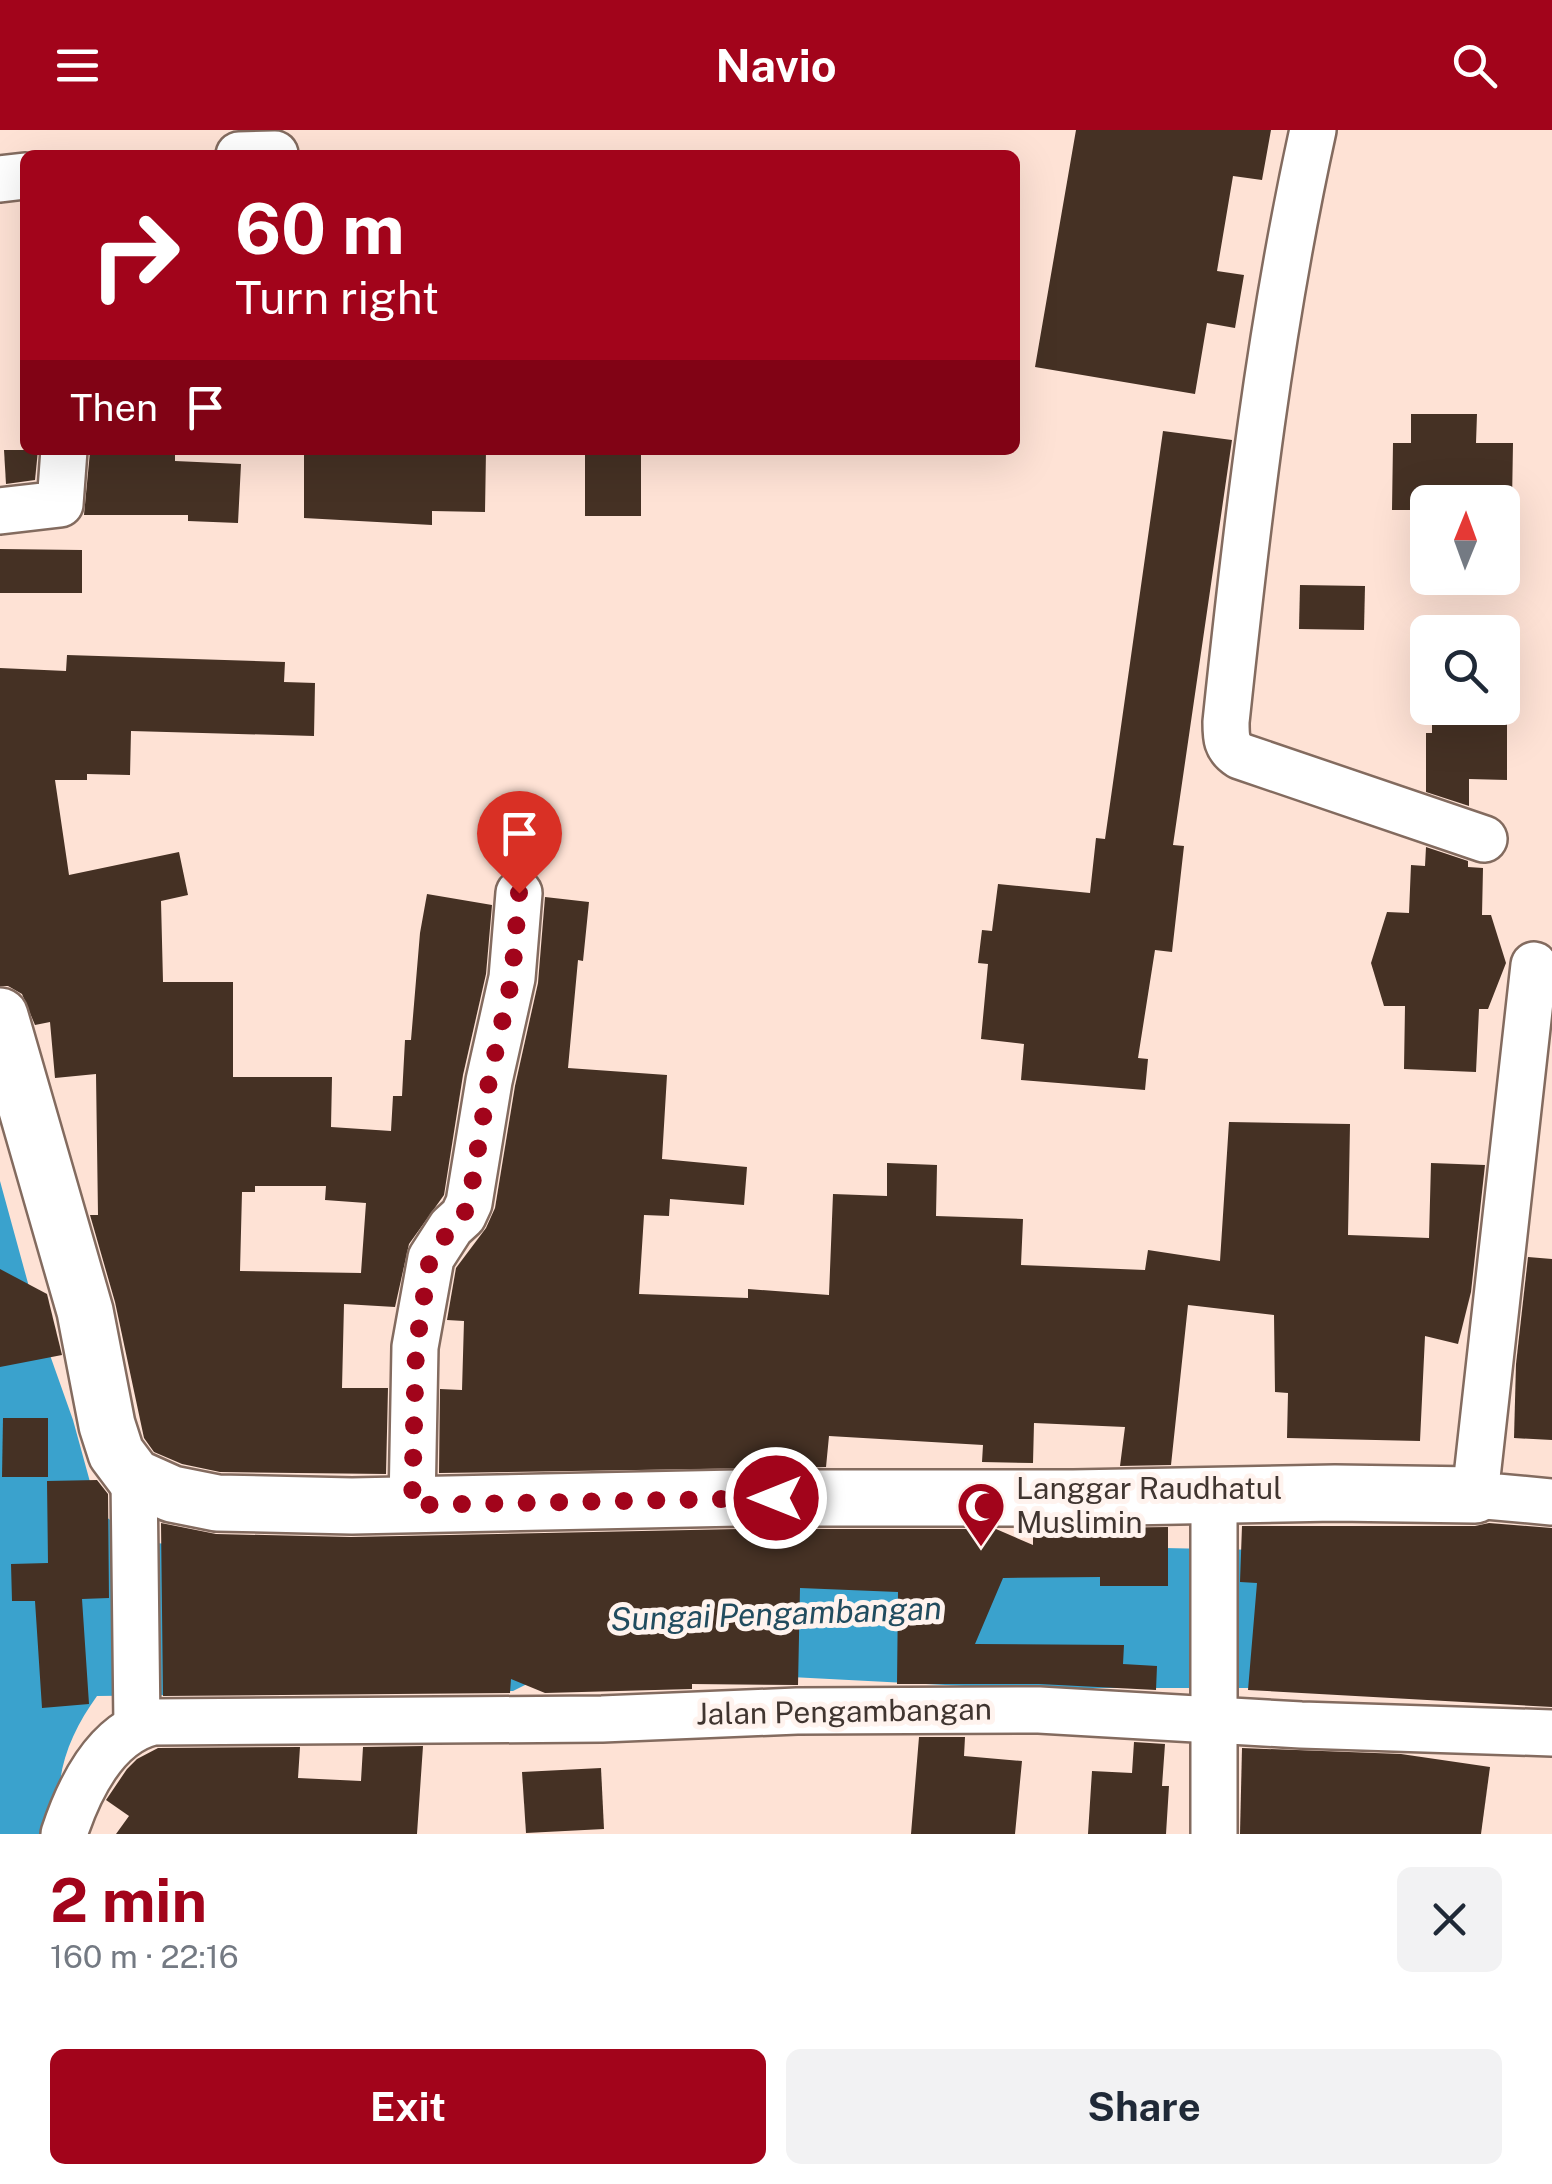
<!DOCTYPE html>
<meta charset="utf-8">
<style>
body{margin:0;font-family:"Public Sans",sans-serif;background:#f2f2f3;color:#1f2937;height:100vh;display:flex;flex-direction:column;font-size:38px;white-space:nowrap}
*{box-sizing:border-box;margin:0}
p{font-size:32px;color:#747a83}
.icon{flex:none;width:55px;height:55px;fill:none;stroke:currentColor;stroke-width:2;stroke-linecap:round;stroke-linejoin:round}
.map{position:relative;height:1704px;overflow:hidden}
.panel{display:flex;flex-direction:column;background:#fff;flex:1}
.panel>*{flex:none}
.banner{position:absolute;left:20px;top:20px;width:1000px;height:305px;border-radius:15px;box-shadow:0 10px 40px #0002;background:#a2041b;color:#fff;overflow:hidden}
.needle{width:65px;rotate:1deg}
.tools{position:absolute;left:1410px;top:355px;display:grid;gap:20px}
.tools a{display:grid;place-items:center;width:110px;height:110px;border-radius:15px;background:#fff;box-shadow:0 10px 40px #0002;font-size:50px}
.pin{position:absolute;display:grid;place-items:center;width:85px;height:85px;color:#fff;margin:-102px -42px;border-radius:50% 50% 50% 0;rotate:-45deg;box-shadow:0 0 10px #0007}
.pin .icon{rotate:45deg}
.me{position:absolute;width:110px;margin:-55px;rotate:270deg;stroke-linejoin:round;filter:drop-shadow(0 0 8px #0008)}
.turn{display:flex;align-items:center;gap:35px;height:210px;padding:0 50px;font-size:45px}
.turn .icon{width:130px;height:130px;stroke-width:2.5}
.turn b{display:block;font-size:70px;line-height:85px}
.then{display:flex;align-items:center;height:95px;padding:0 50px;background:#0003;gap:20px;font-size:38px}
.round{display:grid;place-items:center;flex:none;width:105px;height:105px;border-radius:15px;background:#f2f2f3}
.overview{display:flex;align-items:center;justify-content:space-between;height:170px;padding:0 50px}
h1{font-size:60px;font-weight:700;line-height:75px;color:#a2041b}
.cta{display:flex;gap:20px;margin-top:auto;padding:20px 50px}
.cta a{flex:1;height:115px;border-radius:15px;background:#a2041b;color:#fff;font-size:40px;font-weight:700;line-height:115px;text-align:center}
.cta a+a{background:#f2f2f3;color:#1f2937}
header{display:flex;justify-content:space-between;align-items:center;height:130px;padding:0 50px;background:#a2041b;color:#fff;font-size:45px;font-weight:700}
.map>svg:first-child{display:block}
.water{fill:#3aa2cd}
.building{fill:#453124;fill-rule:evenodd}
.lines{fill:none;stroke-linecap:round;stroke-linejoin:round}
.minor-casing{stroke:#836b5f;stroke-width:50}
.tertiary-casing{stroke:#836b5f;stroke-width:60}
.minor{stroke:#fff;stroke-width:45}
.tertiary{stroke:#fff;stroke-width:55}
.route{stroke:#a2041b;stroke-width:18;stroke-dasharray:0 32.4}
.labels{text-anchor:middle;stroke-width:10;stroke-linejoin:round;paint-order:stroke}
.poi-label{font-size:30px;fill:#403530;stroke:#fff3ee;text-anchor:start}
.street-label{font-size:30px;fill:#403530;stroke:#fff3ee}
.water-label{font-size:32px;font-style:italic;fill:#214c5f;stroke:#fff3ee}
</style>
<header><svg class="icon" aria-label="menu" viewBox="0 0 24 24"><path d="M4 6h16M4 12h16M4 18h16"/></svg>Navio<svg class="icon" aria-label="search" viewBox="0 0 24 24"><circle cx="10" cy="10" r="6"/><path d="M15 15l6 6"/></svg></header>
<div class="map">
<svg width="1552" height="1704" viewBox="0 0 1552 1704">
<rect width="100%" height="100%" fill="#fee2d5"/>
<path class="water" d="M0 1051 40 1197 73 1290 98 1381 140 1412 346 1426 1020 1415 1552 1426 1253 1558H1003L637 1539 549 1543 513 1561 97 1566C68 1606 49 1654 65 1704H0Z"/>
<g class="building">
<path d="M1076 0H1271L1262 50 1233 46 1217 141 1244 145 1235 198 1207 193 1195 264 1035 237Z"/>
<path d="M1411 284H1477L1476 313H1513L1512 372H1428V380H1392L1393 313H1411Z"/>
<path d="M1163 301 1232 310 1173 715 1184 716 1172 822 1155 820 1138 928 1148 929 1145 960 1021 950 1024 914 981 909 988 834 978 833 982 800 992 801 998 754 1090 763 1096 708 1105 709Z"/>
<path d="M4 320H38L35 350 6 354Z"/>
<path d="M304 320H486L485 382 432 381V395L304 388Z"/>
<rect x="585" y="320" width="56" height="66"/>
<path d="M90 322H175V331L241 334 238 393 188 391V385H84Z"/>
<path d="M0 419 82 420V463H0Z"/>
<path d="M1300 455 1365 456 1364 500 1299 499Z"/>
<path d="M67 525 285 532 284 552 315 553 314 606 131 601 130 645 87 644V650H55L69 745 179 722 188 765 161 771 163 852H233V947H332L331 997 391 1001 393 966H402L405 910H411L420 803 427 764 492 775 486 844 463 945 444 1065 409 1114 395 1177 344 1174 342 1258H388L386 1344 220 1342 182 1334 154 1322 144 1308 115 1172 90 1085H98L96 944 55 948 50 892 35 895 22 864 8 856H0V538L66 541ZM255 1056H326L325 1070 366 1073 361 1143 240 1141 242 1062H255Z"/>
<path d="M1432 578H1507V650L1469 649V676L1426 662V603H1432Z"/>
<path d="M1426 717 1468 731V737L1483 738 1482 785H1491L1506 833 1488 879H1479L1476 942 1404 939 1405 876H1384L1371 833 1387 782 1409 783 1411 735 1425 736Z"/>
<path d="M545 767 589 772 583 831 578 830 568 938 667 945 662 1029 747 1037 744 1075 670 1069 669 1086 644 1085 639 1164 748 1168V1159L829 1165 833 1064 887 1066V1033L937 1035 936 1086 1023 1089 1021 1135 1145 1140 1148 1120 1220 1131 1229 992 1350 994 1348 1105 1429 1108 1431 1033 1485 1035 1471 1162 1458 1214 1425 1206 1420 1311 1287 1308 1288 1263 1275 1262 1274 1185 1188 1175 1171 1335 1120 1336 1125 1297 1034 1293 1033 1333 982 1332 983 1315 829 1306 826 1337 439 1343 440 1259 462 1260 464 1191 447 1190 456 1138 486 1098 495 1078 515 956 538 853Z"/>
<path d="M1528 1127 1552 1129V1310L1514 1308 1516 1234Z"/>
<path d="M0 1139 47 1164 62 1225 0 1237Z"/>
<path d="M3 1288H48V1347H2Z"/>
<path d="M97 1350 108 1364 109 1468 82 1469 89 1574 42 1578 35 1471H12L11 1434 48 1433 47 1351Z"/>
<path d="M161 1393 216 1404 351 1407 739 1399H996L1033 1415V1399L1168 1397V1456H1100V1447L1003 1448 975 1514 1124 1515 1123 1534 1157 1536 1156 1560 1039 1554H897L898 1462 800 1458 798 1555 692 1554V1559L545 1563 511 1549 510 1563 163 1566Z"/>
<path d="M1489 1393 1552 1398V1577L1248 1560 1257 1453 1240 1452 1242 1396H1475Z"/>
<path d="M919 1607H965L964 1626 1022 1631 1015 1704H911Z"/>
<path d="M1134 1612 1165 1614 1162 1656H1169L1166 1704H1088L1092 1641 1132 1643Z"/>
<path d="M423 1616 417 1704H116L129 1686 106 1670 127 1639 137 1629 158 1618 300 1617 298 1648 361 1651 363 1617Z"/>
<path d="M1242 1618 1401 1624 1490 1637 1481 1704H1240Z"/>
<path d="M601 1638 604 1699 526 1703 522 1642Z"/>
</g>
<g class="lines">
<g class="minor-casing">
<g id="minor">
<path d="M1313 0C1270 195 1247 393 1226 592 1226 608 1226 617 1240 626L1484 709"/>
<path d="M239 25 275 24"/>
<path d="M0 49 25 46"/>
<path d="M0 381 60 374 64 320"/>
<path d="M1534 835 1475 1365 1552 1372"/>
<path d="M134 1347 137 1596"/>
<path d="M412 1375 415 1217 431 1128 451 1097 463 1086 469 1073 489 951 512 848 519 763"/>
<path d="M64 1704C78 1661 105 1603 153 1592L602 1589 797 1581 1039 1580 1301 1595 1552 1603"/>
<path d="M1214 1704V1365"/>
</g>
</g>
<g class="tertiary-casing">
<path id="tertiary" d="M0 886 85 1181 107 1295 116 1323 134 1347 172 1364 217 1373 352 1376 739 1368H1073L1335 1363 1475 1365"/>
</g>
<use href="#minor" class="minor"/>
<use href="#tertiary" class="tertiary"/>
</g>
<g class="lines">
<path class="route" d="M519 763 512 848 489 951 469 1073 463 1086 451 1098 430 1128 416 1218 412 1375 776 1368"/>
</g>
<defs>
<g id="mosque-pin" transform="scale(2.5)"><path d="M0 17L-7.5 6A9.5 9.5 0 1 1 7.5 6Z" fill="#a2041b" stroke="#fff3ee"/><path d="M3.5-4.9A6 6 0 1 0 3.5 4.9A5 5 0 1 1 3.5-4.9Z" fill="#fff"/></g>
</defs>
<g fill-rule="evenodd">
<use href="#mosque-pin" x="981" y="1376"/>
</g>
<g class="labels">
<g class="poi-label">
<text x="1016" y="1369">Langgar Raudhatul<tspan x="1016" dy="34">Muslimin</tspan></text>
</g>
<g class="street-label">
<text transform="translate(844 1582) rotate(-1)" y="10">Jalan Pengambangan</text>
</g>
<g class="water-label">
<text transform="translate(776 1484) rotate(-2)" y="11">Sungai Pengambangan</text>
</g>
</g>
</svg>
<div class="tools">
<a><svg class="needle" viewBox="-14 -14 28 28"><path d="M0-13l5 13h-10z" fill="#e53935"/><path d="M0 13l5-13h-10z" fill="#747a83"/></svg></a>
<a><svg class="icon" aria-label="search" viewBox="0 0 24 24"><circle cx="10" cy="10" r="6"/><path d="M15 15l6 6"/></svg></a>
</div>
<div class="pin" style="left:519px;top:763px;background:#d93025"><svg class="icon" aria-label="arrive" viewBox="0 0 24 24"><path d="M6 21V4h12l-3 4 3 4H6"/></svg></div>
<svg class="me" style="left:776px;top:1368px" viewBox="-20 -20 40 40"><circle r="17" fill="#a2041b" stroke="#fff" stroke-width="3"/><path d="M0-11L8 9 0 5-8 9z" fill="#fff"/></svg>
<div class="banner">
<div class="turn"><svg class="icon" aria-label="right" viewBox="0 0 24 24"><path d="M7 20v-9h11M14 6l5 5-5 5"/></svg><div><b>60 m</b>Turn right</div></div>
<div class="then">Then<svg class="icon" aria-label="arrive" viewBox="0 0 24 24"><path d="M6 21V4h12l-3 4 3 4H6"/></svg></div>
</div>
</div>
<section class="panel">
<div class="overview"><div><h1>2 min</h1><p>160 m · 22:16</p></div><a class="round"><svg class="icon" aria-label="close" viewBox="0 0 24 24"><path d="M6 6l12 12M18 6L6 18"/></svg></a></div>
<div class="cta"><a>Exit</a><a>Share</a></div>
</section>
